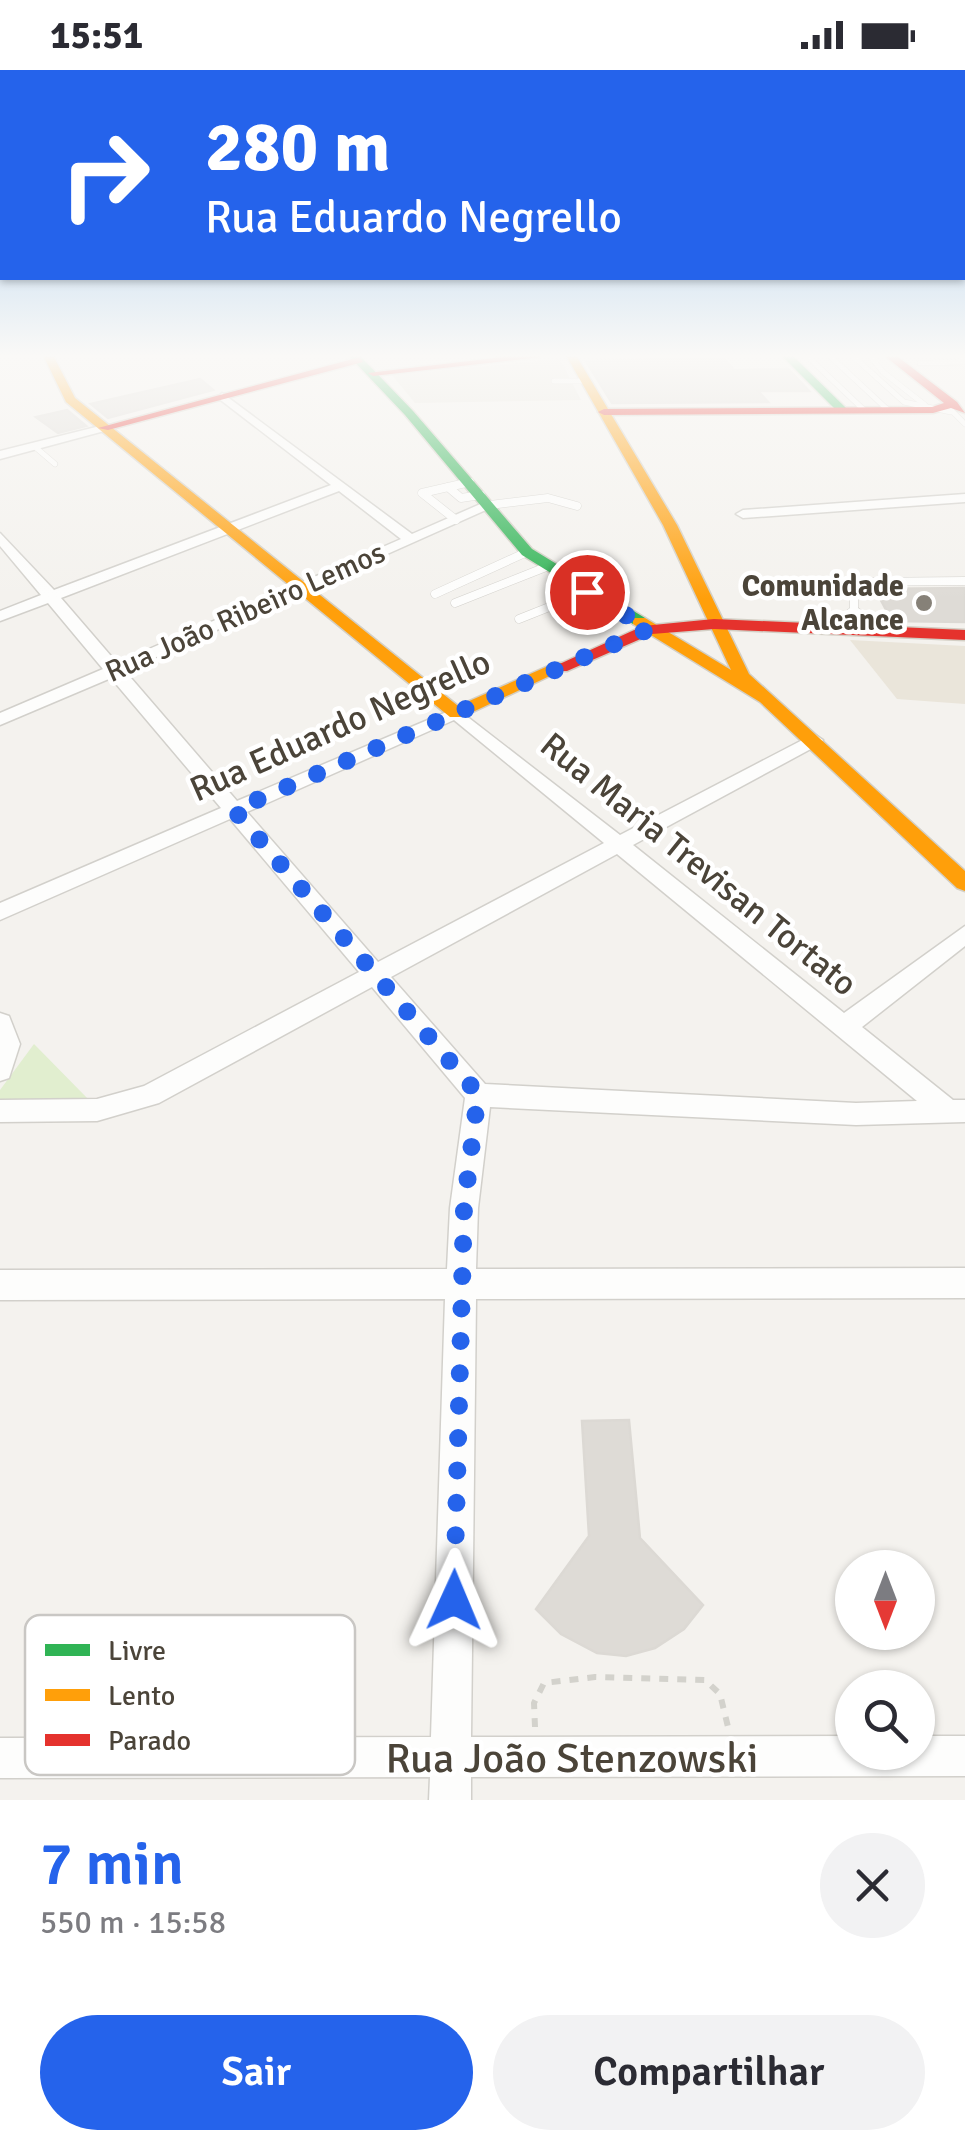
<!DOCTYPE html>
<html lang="pt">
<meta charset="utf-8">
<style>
body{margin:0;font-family:Signika,sans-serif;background:#f2f2f3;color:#2b2b33;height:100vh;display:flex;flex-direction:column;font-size:38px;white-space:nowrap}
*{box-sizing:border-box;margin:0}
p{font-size:32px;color:#7c7c81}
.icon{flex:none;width:55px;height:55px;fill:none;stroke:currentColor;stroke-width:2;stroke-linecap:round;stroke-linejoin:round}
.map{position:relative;height:1730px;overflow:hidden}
.drawer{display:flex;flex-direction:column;background:#fff;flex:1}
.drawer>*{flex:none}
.banner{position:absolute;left:0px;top:0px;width:965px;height:210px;box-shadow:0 2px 8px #0004;background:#2563eb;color:#fff;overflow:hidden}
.needle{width:65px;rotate:180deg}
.fabs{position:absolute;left:835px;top:1480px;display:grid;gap:20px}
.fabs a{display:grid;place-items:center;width:100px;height:100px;border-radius:50%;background:#fff;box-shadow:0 2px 8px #0004;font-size:50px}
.pin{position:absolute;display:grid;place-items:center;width:85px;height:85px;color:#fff;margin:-42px;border:5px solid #fff;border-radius:50%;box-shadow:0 2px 10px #0007}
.me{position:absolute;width:110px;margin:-55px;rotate:1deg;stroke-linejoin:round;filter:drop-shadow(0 0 8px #0008)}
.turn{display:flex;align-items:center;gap:35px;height:210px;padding:0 40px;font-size:45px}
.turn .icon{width:130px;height:130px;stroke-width:2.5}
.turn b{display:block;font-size:70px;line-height:85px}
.round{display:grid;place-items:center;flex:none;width:105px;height:105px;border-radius:52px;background:#f2f2f3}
.overview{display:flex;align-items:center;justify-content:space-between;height:170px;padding:0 40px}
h1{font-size:60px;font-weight:600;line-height:75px;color:#2563eb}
.primary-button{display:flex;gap:20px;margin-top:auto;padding:20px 40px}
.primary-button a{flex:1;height:115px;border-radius:60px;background:#2563eb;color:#fff;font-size:40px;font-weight:600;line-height:115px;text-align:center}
.primary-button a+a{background:#f2f2f3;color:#2b2b33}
.status{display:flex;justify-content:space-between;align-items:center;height:70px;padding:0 50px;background:#fff;direction:ltr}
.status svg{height:28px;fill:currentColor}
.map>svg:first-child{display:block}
.residential{fill:#e7e4dc}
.education{fill:#eae5da}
.green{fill:#e1eecf}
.building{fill:#dedbd6;stroke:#dcd9d4;stroke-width:2.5}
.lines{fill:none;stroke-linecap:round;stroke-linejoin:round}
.lane-far1-casing{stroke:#d2d0cb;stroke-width:6}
.lane-casing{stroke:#d2d0cb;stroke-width:9}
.street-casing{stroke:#d2d0cb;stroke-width:3}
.fast-casing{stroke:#d3cfc5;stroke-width:3}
.slow-casing{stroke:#d3cfc5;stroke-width:3}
.jam-casing{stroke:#d3cfc5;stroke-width:3}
.path{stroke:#d3d2cc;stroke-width:6;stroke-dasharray:9 9;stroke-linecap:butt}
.lane-far1{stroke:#fdfdfc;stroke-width:5}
.lane{stroke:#fdfdfc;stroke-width:8}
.street{fill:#fdfdfc;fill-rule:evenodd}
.fast{fill:#30b455;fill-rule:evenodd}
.slow{fill:#ff9f0a;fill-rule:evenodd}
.jam{fill:#e5322d;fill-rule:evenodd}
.route{stroke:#2563eb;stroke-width:18;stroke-dasharray:0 32.4}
.poi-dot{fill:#868178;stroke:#fff;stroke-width:4}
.labels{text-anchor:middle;stroke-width:9;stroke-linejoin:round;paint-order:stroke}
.far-poi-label{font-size:30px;font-weight:bold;fill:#4b4439;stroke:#fff;text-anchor:end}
.far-street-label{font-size:30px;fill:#4b4439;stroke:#fff}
.street-label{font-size:35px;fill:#4b4439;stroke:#fff}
.near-street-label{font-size:42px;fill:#4b4439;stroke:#fff}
.key{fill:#fff;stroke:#c9c7c4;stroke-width:2.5}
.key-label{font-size:28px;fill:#4b4439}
</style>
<div class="status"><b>15:51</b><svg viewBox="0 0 49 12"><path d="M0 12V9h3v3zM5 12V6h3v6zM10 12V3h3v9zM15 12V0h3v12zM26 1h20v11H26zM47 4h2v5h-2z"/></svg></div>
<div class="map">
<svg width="965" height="1730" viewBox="0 0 965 1730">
<rect width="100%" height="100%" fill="#f4f2ee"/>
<path class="residential" d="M560 289 581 330 415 333 392 305Z"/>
<path class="education" d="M850 570 965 576V634L897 629Z"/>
<path class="green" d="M34 974 90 1031H0V1020Z"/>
<g class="building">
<path d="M724 288 734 300 788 299 809 321H758L768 332 612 333 586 291Z"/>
<path d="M200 309 213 320 108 348 91 334Z"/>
<path d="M67 340 86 356 58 363 36 347Z"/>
<path d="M965 518V552L892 551 875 519Z"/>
<path d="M629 1350 640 1468 703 1535 684 1559 655 1578 626 1586 597 1583 561 1564 536 1539 589 1466 582 1351Z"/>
</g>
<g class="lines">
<g class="lane-far1-casing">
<g id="lane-far1">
<path d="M808 287 864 340"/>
<path d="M831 287 888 340"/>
<path d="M854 287 904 332 951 342"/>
<path d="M871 287 883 302 925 335"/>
<path d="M920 293 964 292 961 287"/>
<path d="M554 311H586"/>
<path d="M947 336 965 354"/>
<path d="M34 376 55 394"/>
</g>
</g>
<g class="lane-casing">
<g id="lane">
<path d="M448 417 461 428 481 425"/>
<path d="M490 435 548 428 577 436"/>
<path d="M456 450 422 423 470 412"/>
<path d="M435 524 527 482"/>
<path d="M455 533 546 497"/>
<path d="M854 540V512L965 511"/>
<path d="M854 540 886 562"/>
<path d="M519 549 587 522"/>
<path d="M829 559 854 540"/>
</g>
</g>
<g class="street-casing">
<g id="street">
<path d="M222 323 412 464 485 432 497 435 125 601 237 731 456 638 620 765 814 664 823 670 820 674 633 775 844 943 965 856V876L862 957 953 1030H965V1052L856 1055 490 1037 478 1138 476 1199 965 1198V1228L476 1229 471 1667 852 1666V1682H918V1666H965V1706L471 1707V1730H429L430 1707 0 1708V1668L431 1667 445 1229 0 1230V1200L447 1199 450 1138 465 1028 372 917 159 1033 97 1051 0 1052V1030L97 1029 144 1016 359 902 230 749 0 850V833L221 738 111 608 0 655V643L103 599 48 533 0 551V541L41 525 0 476V463L54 520 331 415 218 328ZM339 421 401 469 117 593 61 528ZM454 650 604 773 378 892 247 742ZM617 784 917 1031 856 1033 485 1014 391 907Z"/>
<path d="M104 355 108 360 0 389V381Z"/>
<path d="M965 424V432L743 448 736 444 743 440Z"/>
<path d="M0 943 9 946 20 974 9 1008 0 1011Z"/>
</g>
</g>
<g class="fast-casing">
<g id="fast">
<path d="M350 287H361L413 341 532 479 645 548V554H633L522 485 405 345Z"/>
<path d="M783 287H794L846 338V342H838Z"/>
</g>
</g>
<g class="slow-casing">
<g id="slow">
<path d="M44 287H54L75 328 458 636 555 593H567L569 597 462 647H450L66 332Z"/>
<path d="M567 287H577L677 455 749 604 965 801V821L957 818 760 632 633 554V548H645L731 600 663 455Z"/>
</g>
</g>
<g class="jam-casing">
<g id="jam">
<path d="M360 287 363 292 108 360 98 358Z"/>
<path d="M503 287H540L373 306 368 303Z"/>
<path d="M886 287H898L957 332 965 343 951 338 933 343 604 345 598 342 604 339 932 337 944 333Z"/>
<path d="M714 549 965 560V570L714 559 652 564 567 601H555L553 597 643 556Z"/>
</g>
</g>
<path class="path" d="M535 1657 534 1633 544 1613 595 1607 705 1610 720 1624 728 1657"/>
<use href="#lane-far1" class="lane-far1"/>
<use href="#lane" class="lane"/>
<use href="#street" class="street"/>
<use href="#fast" class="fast"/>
<use href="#slow" class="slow"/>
<use href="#jam" class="jam"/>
</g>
<linearGradient id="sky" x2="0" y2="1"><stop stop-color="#98c4ec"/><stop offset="0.54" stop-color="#faf9f7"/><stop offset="1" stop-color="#faf9f7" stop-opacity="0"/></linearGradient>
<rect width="965" height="529" fill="url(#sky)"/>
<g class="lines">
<path class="route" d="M454 1530 464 1138 478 1024 234 740 649 559 587 522"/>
</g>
<circle class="poi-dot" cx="924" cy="533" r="10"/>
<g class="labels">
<g class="far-poi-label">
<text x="904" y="526">Comunidade<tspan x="904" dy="34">Alcance</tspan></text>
</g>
<g class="far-street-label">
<text transform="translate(245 542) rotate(-24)" y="10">Rua João Ribeiro Lemos</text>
</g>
<g class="street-label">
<text transform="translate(340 655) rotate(-24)" y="12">Rua Eduardo Negrello</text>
<text transform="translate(699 794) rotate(39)" y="12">Rua Maria Trevisan Tortato</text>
</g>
<g class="near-street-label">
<text x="572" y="1702">Rua João Stenzowski</text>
</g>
</g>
<rect x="25" y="1545" width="330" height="160" rx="15" class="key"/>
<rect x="45" y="1574" width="45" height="12" fill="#30b455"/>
<rect x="45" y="1619" width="45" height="12" fill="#ff9f0a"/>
<rect x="45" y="1664" width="45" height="12" fill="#e5322d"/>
<g class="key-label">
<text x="108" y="1590">Livre</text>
<text x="108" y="1635">Lento</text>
<text x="108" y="1680">Parado</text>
</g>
</svg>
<div class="fabs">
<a><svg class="needle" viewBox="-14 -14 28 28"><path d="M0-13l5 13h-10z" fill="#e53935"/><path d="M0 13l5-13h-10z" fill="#7c7c81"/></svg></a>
<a><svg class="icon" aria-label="search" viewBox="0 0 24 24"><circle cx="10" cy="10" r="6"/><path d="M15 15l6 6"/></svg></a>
</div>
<div class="pin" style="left:587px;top:522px;background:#d93025"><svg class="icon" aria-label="arrive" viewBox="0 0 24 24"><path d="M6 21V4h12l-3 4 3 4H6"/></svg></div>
<svg class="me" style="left:454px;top:1530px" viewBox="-20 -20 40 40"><path d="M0-17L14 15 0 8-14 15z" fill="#2563eb" stroke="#fff" stroke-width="4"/></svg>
<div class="banner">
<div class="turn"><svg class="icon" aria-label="right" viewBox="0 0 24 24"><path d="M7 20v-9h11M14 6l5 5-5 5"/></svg><div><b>280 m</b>Rua Eduardo Negrello</div></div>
</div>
</div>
<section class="drawer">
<div class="overview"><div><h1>7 min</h1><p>550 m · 15:58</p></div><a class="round"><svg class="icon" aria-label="close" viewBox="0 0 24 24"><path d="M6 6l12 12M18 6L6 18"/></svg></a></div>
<div class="primary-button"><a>Sair</a><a>Compartilhar</a></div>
</section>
